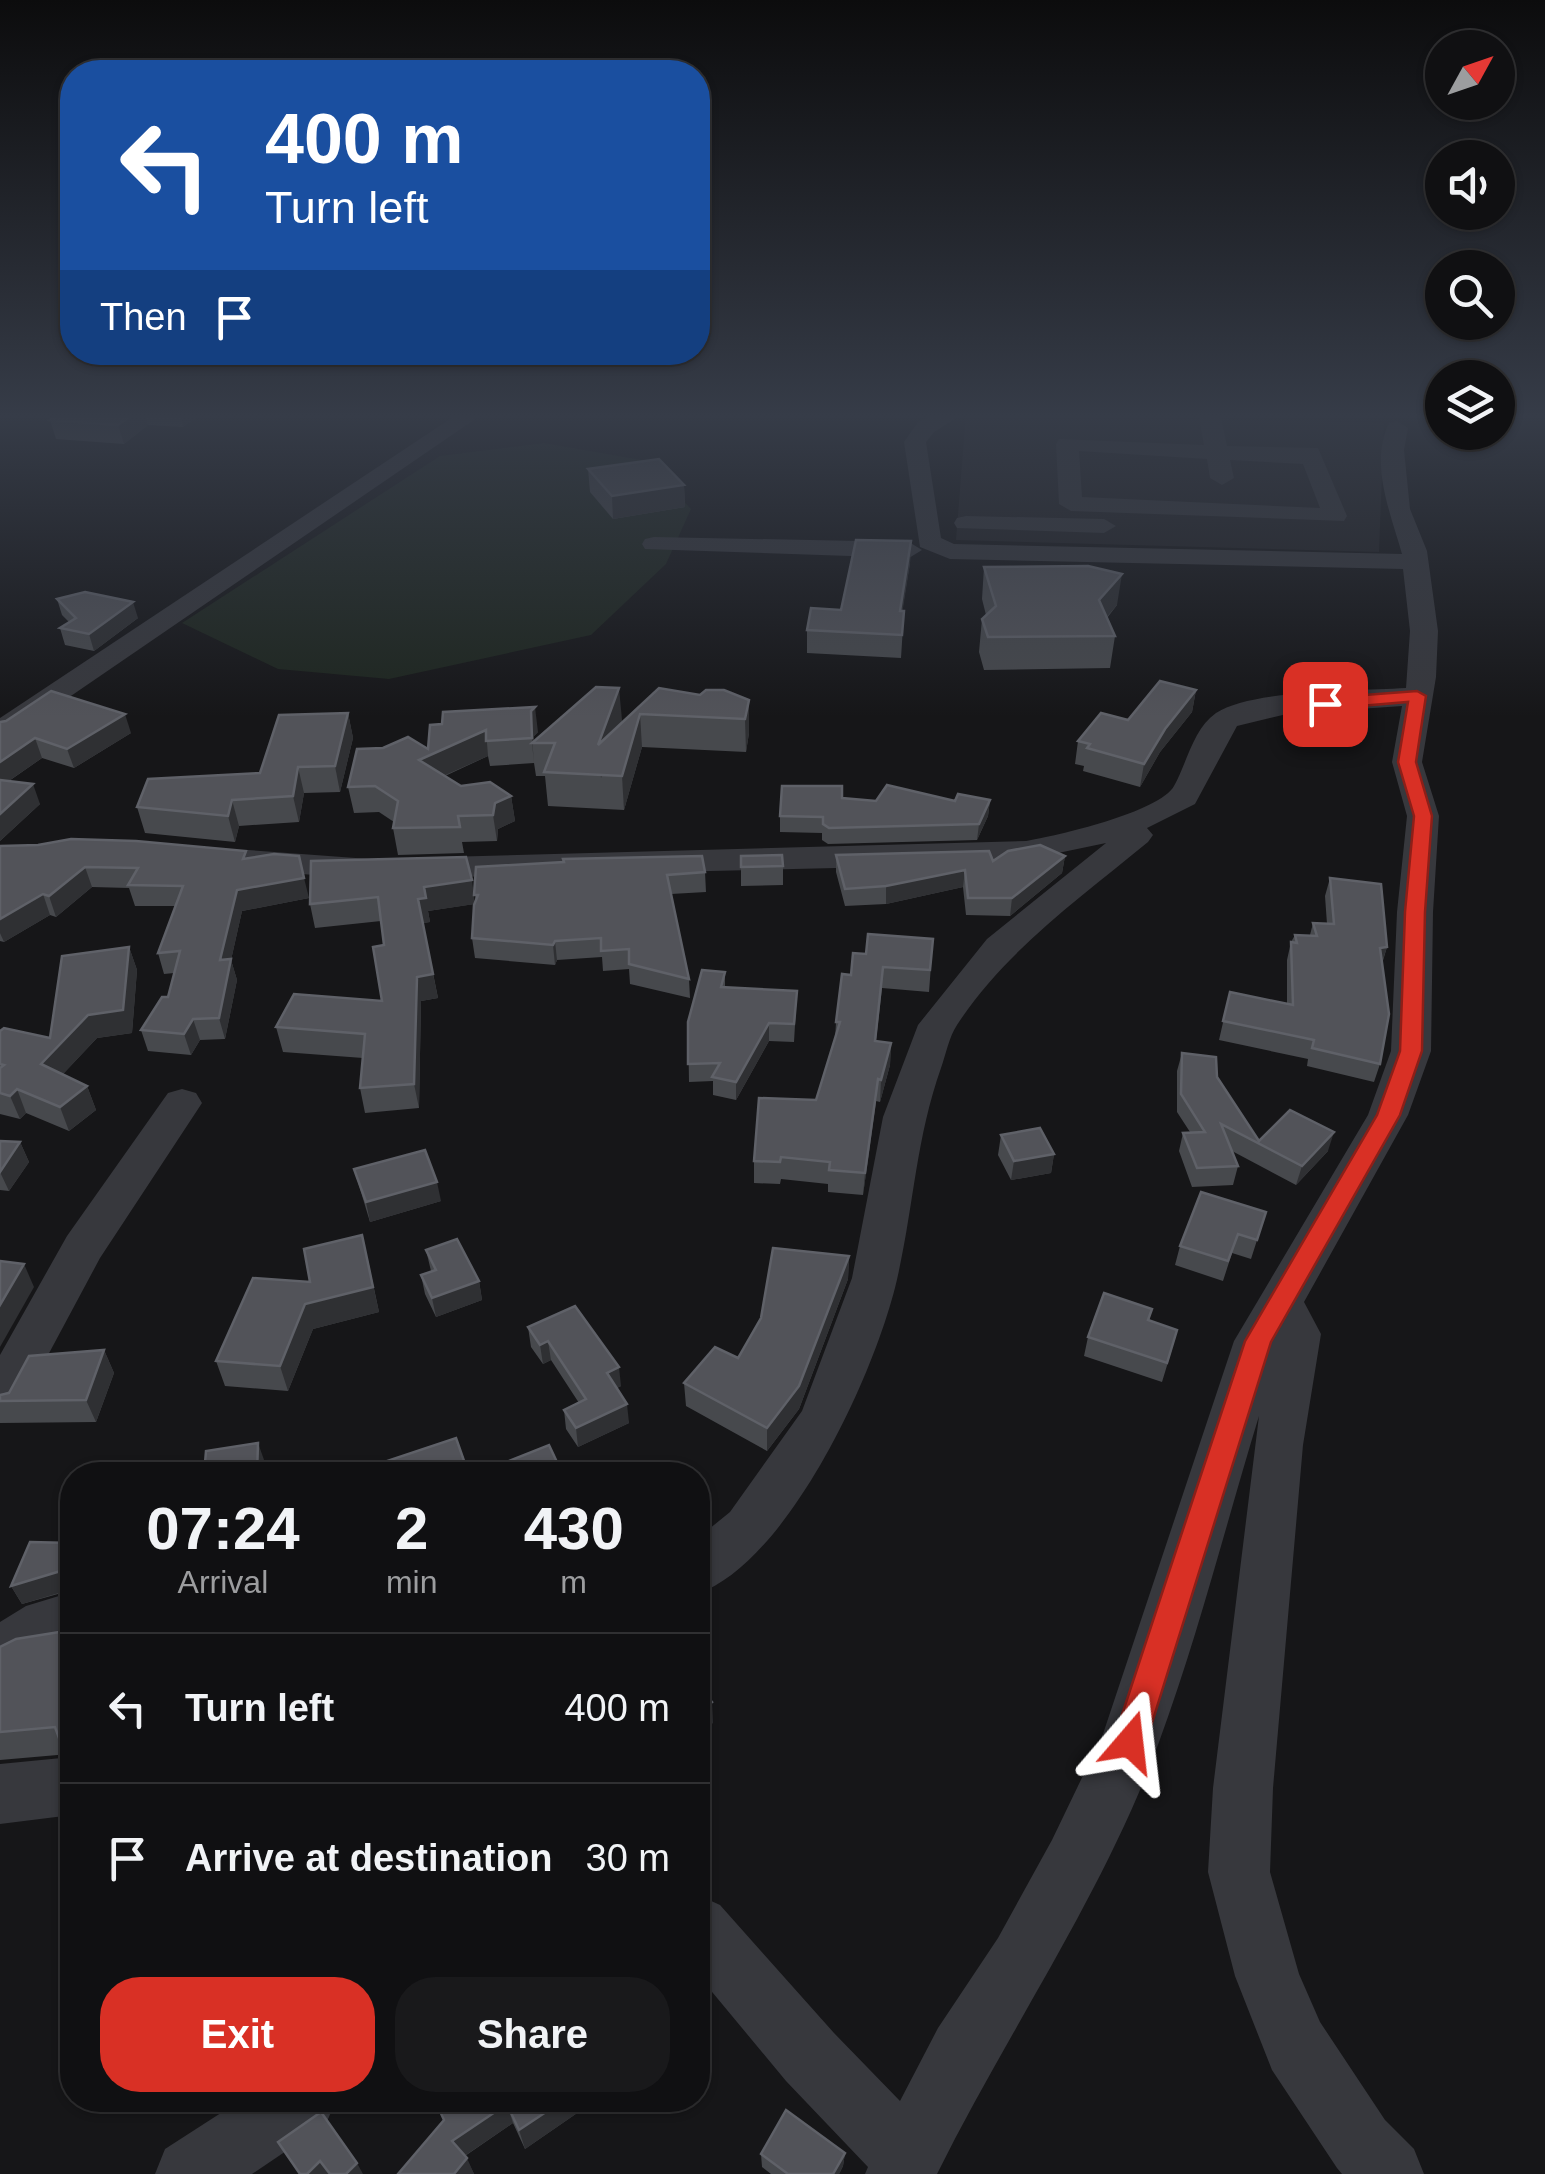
<!DOCTYPE html>
<style>
body{margin:0;font-family:Arial,sans-serif;background:#19191b;color:#f1f3f6;height:100vh;display:flex;flex-direction:column;font-size:38px;white-space:nowrap}
*{box-sizing:border-box;margin:0}
p{font-size:32px;color:#9c9d9f}
.icon{flex:none;width:55px;height:55px;fill:none;stroke:currentColor;stroke-width:2;stroke-linecap:round;stroke-linejoin:round}
.map{position:relative;flex:1;overflow:hidden}
.sheet{position:absolute;left:60px;top:1462px;width:650px;height:650px;display:flex;flex-direction:column;background:#101012;border-radius:40px;box-shadow:0 2px 8px #0004,0 0 0 2px #303032}
.sheet>*{flex:none}
.guide{position:absolute;left:60px;top:60px;width:650px;height:305px;border-radius:40px;box-shadow:0 2px 8px #0004,0 0 0 2px #303032;background:#1a4fa0;color:#fff;overflow:hidden}
.needle{width:65px;rotate:50deg}
.tools{position:absolute;left:1425px;top:30px;display:grid;gap:20px}
.tools a{display:grid;place-items:center;width:90px;height:90px;border-radius:50%;background:#101012;box-shadow:0 2px 8px #0004,0 0 0 2px #303032;font-size:50px}
.pin{position:absolute;display:grid;place-items:center;width:85px;height:85px;color:#fff;margin:-42px;border-radius:20px;box-shadow:0 5px 15px #0006}
.me{position:absolute;width:110px;margin:-55px;rotate:17deg;stroke-linejoin:round;filter:drop-shadow(0 0 8px #0008)}
.turn{display:flex;align-items:center;gap:35px;height:210px;padding:0 40px;font-size:45px}
.turn .icon{width:130px;height:130px;stroke-width:2.5}
.turn b{display:block;font-size:70px;line-height:85px}
.then{display:flex;align-items:center;height:95px;padding:0 40px;background:#0003;gap:20px;font-size:38px}
.eta{display:flex;justify-content:space-evenly;align-items:center;height:170px;text-align:center}
.eta b{font-size:60px;font-weight:800;line-height:70px}
.button{display:flex;gap:20px;margin-top:auto;padding:20px 40px}
.button a{flex:1;height:115px;border-radius:40px;background:#d93025;color:#fff;font-size:40px;font-weight:800;line-height:115px;text-align:center}
.button a+a{background:#19191b;color:#f1f3f6}
ul{padding:0;list-style:none}
li{display:flex;align-items:center;gap:30px;height:150px;padding:0 40px;border-top:2px solid #303032}
li div{flex:1}
li b{display:block;font-size:38px}
li em{font-style:normal}
.map>svg:first-child{display:block}
.built{fill:#222225}
.green{fill:#1e261f}
.lines{fill:none;stroke-linecap:round;stroke-linejoin:round}
.minor{fill:#37383d;fill-rule:evenodd}
.wall{fill:#47494d}
.shaded-wall{fill:#2f3033}
.building{fill:#525359;stroke:#5f6168;stroke-width:2.5}
.route{fill:#d93025;stroke:#8d1f18;stroke-width:2.5}
</style>
<div class="map">
<svg width="1545" height="2174" viewBox="0 0 1545 2174">
<rect width="100%" height="100%" fill="#161618"/>
<path class="built" d="M966 413 1384 423 1379 552 956 540Z"/>
<path class="green" d="M544 443 647 461 691 509 666 564 591 635 389 679 278 669 182 623 440 456Z"/>
<g class="lines">
<g class="minor">
<path d="M459 413H484L11 737 0 740V718Z"/>
<path d="M937 413H964L934 432 926 442 941 538 954 544 1402 554C1391 514 1369 464 1389 423L1397 421 1408 428 1404 450 1410 509 1427 551 1438 631 1436 677 1422 762 1439 816 1433 912 1431 1051 1408 1115 1304 1302 1321 1334 1303 1445 1273 1788 1270 1872 1299 1974 1320 2022 1385 2120 1414 2149 1424 2174H1342L1337 2168 1272 2070 1235 1976 1208 1872 1213 1788 1259 1416C1226 1524 1198 1636 1159 1742 1103 1895 1009 2029 937 2174H865L868 2167 786 2081 698 1975V1895L720 1905 834 2033 900 2101 938 2028 998 1938 1052 1840 1103 1734 1234 1341 1368 1115 1391 1051 1397 912 1407 816 1392 762 1402 706 1287 714 1237 726 1195 804 1147 828 1153 835 1148 842C1080 898 1005 951 957 1025 949 1037 946 1054 941 1068 916 1139 914 1203 898 1275 878 1368 791 1559 698 1594V1538L730 1512 802 1411 852 1278 883 1117 918 1025 987 939 1106 843 1005 864 369 879 248 870 236 867 231 860 236 853 248 850 369 859 1026 841C1056 836 1160 812 1174 786 1187 763 1193 729 1216 713 1252 689 1360 691 1406 688L1410 631 1403 569 950 559 920 547 904 442 918 422Z"/>
<path d="M1198 413H1220L1227 446 1318 448 1347 516 1344 521 1071 511 1059 504 1056 444 1059 439 1204 445ZM1079 451 1207 459 1210 478 1222 485 1234 478 1230 460 1303 464 1320 508 1082 497Z"/>
<path d="M966 516 1104 519 1116 526 1104 533 957 528 954 523 957 518Z"/>
<path d="M654 537 909 542 922 550 909 558 645 549 642 544 645 539Z"/>
<path d="M182 1089 196 1093 202 1103 100 1258 17 1413 0 1419V1355L67 1236 168 1093Z"/>
<path d="M72 1592V1642L0 1678V1622L26 1606Z"/>
<path d="M72 1757V1815L0 1824V1764Z"/>
<path d="M241 2100H336L326 2124 252 2174H155L165 2149Z"/>
</g>
</g>
<g class="wall">
<path d="M61 413H202L183 427 148 425 124 444 56 439 50 420Z"/>
<path d="M588 469 684 485 685 507 613 519 590 492Z"/>
<path d="M911 541 910 563 902 611H904L901 658 807 653V630L841 610Z"/>
<path d="M984 567 1117 605 1107 618 1115 636 1110 668 984 670 979 652 982 619 986 615 982 599Z"/>
<path d="M57 599 138 618 94 651 65 645 60 628 69 622 62 615Z"/>
<path d="M659 688 700 695 749 700V733L746 752 642 747 624 810 548 806 545 776H536L534 763 490 766 488 756 445 776 461 786 511 796 515 821 498 829 497 841 462 842 464 853 398 855 393 828 394 822 379 812 354 813 348 787 428 749 538 732 534 736V741L622 720 620 724Z"/>
<path d="M1196 690 1192 712 1160 752 1140 787 1083 771 1084 766 1075 764 1078 741Z"/>
<path d="M348 713 353 738 340 792 304 793 299 822 239 826 235 842 145 833 137 807 260 773Z"/>
<path d="M0 722 131 733 74 768 42 758 9 781 40 804 0 841Z"/>
<path d="M842 798 876 801H955L990 800 988 816 977 840 828 844 822 840V833L780 832V816Z"/>
<path d="M0 846 248 858 309 898 242 911 231 960 237 980 225 1039 200 1040 191 1055 148 1051 141 1030 168 997 174 973 164 974 158 953 176 906H135L129 888 92 887 56 917 50 915 4 942 0 941Z"/>
<path d="M836 855 993 861 1065 856 1062 873 1010 916 966 915 963 887 886 904 845 906 836 872Z"/>
<path d="M741 856 783 866V885L741 886Z"/>
<path d="M311 861 475 903 476 867 705 872 706 892 671 894 689 979 690 998 630 984 629 969 603 971 602 957 557 960 555 965 475 958 472 938 474 904 428 911 430 922 423 923 438 998 421 1001 419 1108 365 1113 360 1088 363 1058 283 1052 276 1027 382 1001 384 945 381 921 315 928 310 904Z"/>
<path d="M1330 878 1387 947 1382 964 1380 1064 1374 1082 1307 1066 1308 1059 1219 1040 1230 992 1287 1004V960L1291 942 1295 935H1310L1313 923 1327 924 1325 896Z"/>
<path d="M933 939 929 992 882 988 876 1041 891 1043 890 1065 880 1102 876 1101 863 1195 828 1192V1184L781 1179 780 1184 754 1183V1161L816 1100 835 1040 836 1022 866 954Z"/>
<path d="M129 947 137 970 132 1033 97 1038 62 1075 87 1086 96 1110 69 1131 26 1113 20 1119 0 1114V1031L50 1038Z"/>
<path d="M725 972V988L797 991 794 1042 769 1041 736 1100 713 1095V1081L689 1082 688 1022Z"/>
<path d="M1182 1053 1217 1077 1259 1141 1328 1151 1296 1185 1232 1151 1238 1166 1233 1185 1192 1187 1179 1151 1183 1133 1190 1132 1177 1112V1071Z"/>
<path d="M1001 1135 1054 1154 1051 1173 1011 1180 998 1155Z"/>
<path d="M0 1141 20 1142 29 1162 9 1191 0 1190Z"/>
<path d="M354 1169 441 1201 370 1222Z"/>
<path d="M1266 1212 1251 1259 1232 1253 1223 1281 1175 1265 1180 1246Z"/>
<path d="M426 1250 479 1281 482 1300 436 1317 425 1294 421 1275 431 1271Z"/>
<path d="M849 1256 848 1279 799 1409 767 1451 686 1406 684 1383 738 1358Z"/>
<path d="M368 1260 379 1312 313 1329 288 1391 225 1386 216 1361 310 1282Z"/>
<path d="M1152 1309 1149 1321 1172 1349 1162 1382 1084 1356 1088 1337Z"/>
<path d="M528 1327 621 1386 617 1388 629 1423 578 1447 566 1429 564 1410 579 1403 551 1360 543 1364 531 1347Z"/>
<path d="M104 1350 114 1373 96 1422 0 1423V1395Z"/>
<path d="M72 1543V1616L66 1604 65 1592 22 1604 11 1586Z"/>
<path d="M72 1630V1759L69 1754 0 1760V1647Z"/>
<path d="M435 2100H596L525 2149 513 2123 465 2156 474 2174H398L444 2120Z"/>
<path d="M845 2153 843 2166 839 2174H771L762 2167 761 2154Z"/>
</g>
<g class="shaded-wall">
<path d="M134 413H145L148 425 124 444 118 425Z"/>
<path d="M180 413H202L183 427Z"/>
<path d="M684 485 685 507 613 519 612 496Z"/>
<path d="M911 541 910 563 899 634 900 611Z"/>
<path d="M1122 574 1117 605 1094 632 1099 600Z"/>
<path d="M133 602 138 618 94 651 89 634Z"/>
<path d="M619 688 622 720 601 778 598 745Z"/>
<path d="M1196 690 1192 712 1160 752 1140 787 1144 764 1165 729Z"/>
<path d="M749 700V733L746 752 745 719Z"/>
<path d="M535 707 538 732 534 736V743H532L534 763 532 738 531 711Z"/>
<path d="M348 713 353 738 340 792 335 766Z"/>
<path d="M125 714 131 733 74 768 67 749Z"/>
<path d="M640 714 642 747 624 810 622 776Z"/>
<path d="M486 730 488 756 423 785 419 760Z"/>
<path d="M35 738 42 758 0 787V762Z"/>
<path d="M298 767 304 793 299 822 293 796Z"/>
<path d="M33 784 40 804 0 841V814Z"/>
<path d="M511 796 515 821 498 829 497 841 493 815 495 803Z"/>
<path d="M232 800 239 826 235 842 228 816Z"/>
<path d="M990 800 988 816 977 840 979 824Z"/>
<path d="M1065 856 1062 873 1010 916 1012 898Z"/>
<path d="M85 867 92 887 56 917 49 896Z"/>
<path d="M965 870 963 887 886 904V886Z"/>
<path d="M304 878 309 898 242 911 231 960 237 980 225 1039 219 1018 220 960 237 890Z"/>
<path d="M472 880 475 904 428 911 430 922 422 923 418 899 424 887Z"/>
<path d="M43 894 50 915 4 942 0 933V919Z"/>
<path d="M555 941 557 960 555 965 553 945Z"/>
<path d="M129 947 137 970 132 1033 97 1038 50 1088 41 1064Z"/>
<path d="M1387 947 1381 965 1380 948Z"/>
<path d="M433 974 438 998 421 1001 419 1108 414 1084 417 977Z"/>
<path d="M193 1019 200 1040 191 1055 184 1034Z"/>
<path d="M769 1023V1041L736 1100V1082Z"/>
<path d="M891 1043 890 1065 880 1102 881 1080Z"/>
<path d="M878 1079 876 1101 863 1195 865 1173Z"/>
<path d="M87 1086 96 1110 69 1131 60 1107Z"/>
<path d="M17 1089 26 1113 20 1119 10 1096Z"/>
<path d="M1334 1132 1328 1151 1296 1185 1302 1166Z"/>
<path d="M20 1142 29 1162 9 1191 0 1172Z"/>
<path d="M1054 1154 1051 1173 1011 1180 1014 1161Z"/>
<path d="M437 1182 441 1201 370 1222 366 1202Z"/>
<path d="M362 1235 379 1312 313 1329 288 1391 280 1366 305 1304Z"/>
<path d="M849 1256 848 1279 799 1409 767 1451V1428Z"/>
<path d="M24 1264 34 1287 0 1347V1305Z"/>
<path d="M479 1281 482 1300 436 1317 432 1298Z"/>
<path d="M548 1341 551 1360 543 1364 540 1345Z"/>
<path d="M104 1350 114 1373 96 1422 86 1400Z"/>
<path d="M619 1367 621 1386 609 1392 607 1373Z"/>
<path d="M627 1404 629 1423 578 1447 576 1428Z"/>
<path d="M258 1443 268 1471V1475H257Z"/>
<path d="M64 1570 72 1589 22 1604 11 1586Z"/>
<path d="M712 1702 713 1723 698 1736V1714Z"/>
<path d="M564 2100H596L525 2149 519 2130Z"/>
<path d="M507 2104 513 2123 460 2159 452 2141Z"/>
<path d="M845 2153 843 2166 839 2174H833Z"/>
<path d="M467 2158 474 2174H454Z"/>
<path d="M320 2161 329 2174H307Z"/>
<path d="M357 2163 363 2174H346Z"/>
</g>
<g class="building">
<path d="M61 413H134L118 425 50 420Z"/>
<path d="M659 459 684 485 612 496 588 469Z"/>
<path d="M856 540 911 541 900 611H904L902 635 807 630 811 608 841 610Z"/>
<path d="M1088 566 1122 574 1099 600 1115 636 988 637 982 619 996 606 984 567Z"/>
<path d="M85 592 133 602 89 634 60 628 76 618 57 599Z"/>
<path d="M1160 681 1196 690 1165 729 1144 764 1087 748 1090 744 1078 741 1101 713 1128 720Z"/>
<path d="M596 687 619 688 598 745 659 688 700 695 706 690H724L749 700 745 719 640 714 622 776 544 772 555 743H532Z"/>
<path d="M51 691 125 714 67 749 35 738 0 762V722L6 721Z"/>
<path d="M535 707 531 711 532 738 486 741V730L419 760 461 786 490 782 511 796 495 803 493 815 458 816 460 827 393 828 398 801 375 786 348 787 357 749 383 748 408 737 428 749 430 725 442 724 443 712Z"/>
<path d="M348 713 335 766 298 767 293 796 232 800 228 816 137 807 148 779 260 773 279 715Z"/>
<path d="M0 780 33 784 0 814Z"/>
<path d="M887 785 955 801 958 794 990 800 979 824 829 828 823 824V817L780 816 782 786H842V798L876 801Z"/>
<path d="M71 839 136 841 246 851 243 859 274 854 299 856 304 878 237 890 220 960 231 959 219 1018 193 1019 184 1034 141 1030 162 997H168L180 951 158 953 183 886 128 885 138 868 85 867 49 896 43 894 0 919V846L38 845Z"/>
<path d="M1040 845 1065 856 1012 898H968L965 870 886 886 845 889 836 855 989 851 993 861 1008 851Z"/>
<path d="M782 855 783 866 741 867V856Z"/>
<path d="M702 856 705 872 667 875 689 979 629 964V949L601 951V938L555 941 553 945 472 938 474 905 478 895H474L476 867 564 862 563 859Z"/>
<path d="M466 857 472 880 424 887 426 898 418 899 433 974 417 977 414 1084 360 1088 365 1034 276 1027 294 994 382 1001 373 947 384 945 378 897 310 904 311 861Z"/>
<path d="M1330 878 1381 884 1387 947 1380 948 1389 1014 1380 1064 1312 1048 1314 1040 1223 1021 1230 992 1293 1005 1291 942 1297 943 1295 935 1317 936 1313 923 1334 924Z"/>
<path d="M868 934 933 939 930 970 883 967 875 1041 891 1043 881 1080 878 1079 865 1173 829 1170 830 1162 781 1157 780 1162 754 1161 759 1098 816 1100 840 1022H836L842 974 851 975 853 953 866 954Z"/>
<path d="M129 947 123 1010 88 1015 41 1064 87 1086 60 1107 17 1089 10 1096 0 1093V1068L4 1065 0 1064V1031L4 1028 50 1038 62 956Z"/>
<path d="M702 970 725 972 721 987 797 991 794 1024 769 1023 736 1082 712 1077 720 1063 688 1064V1022Z"/>
<path d="M1182 1053 1216 1057 1217 1077 1259 1141 1290 1110 1334 1132 1302 1166 1221 1124 1238 1166 1197 1168 1183 1133 1205 1132 1181 1094Z"/>
<path d="M1040 1128 1054 1154 1014 1161 1001 1135Z"/>
<path d="M0 1141 20 1142 0 1172Z"/>
<path d="M425 1150 437 1182 366 1202 354 1169Z"/>
<path d="M1201 1192 1266 1212 1257 1240 1238 1234 1228 1261 1180 1246Z"/>
<path d="M362 1235 373 1287 305 1304 280 1366 216 1361 253 1278 310 1282 304 1249Z"/>
<path d="M457 1239 479 1281 432 1298 421 1275 436 1270 426 1250Z"/>
<path d="M773 1248 849 1256 799 1386 767 1428 684 1383 715 1347 738 1358 761 1318Z"/>
<path d="M0 1261 24 1264 0 1305Z"/>
<path d="M1104 1293 1152 1309 1148 1320 1177 1330 1167 1363 1088 1337Z"/>
<path d="M575 1306 619 1367 607 1373 627 1404 576 1428 564 1410 586 1399 548 1341 540 1345 528 1327Z"/>
<path d="M104 1350 86 1400 0 1401V1395L9 1393 29 1356Z"/>
<path d="M456 1438 469 1475H368L366 1468Z"/>
<path d="M258 1443 257 1475H204L206 1451Z"/>
<path d="M549 1445 563 1475H474Z"/>
<path d="M30 1542 72 1543V1604H66L64 1570 11 1586Z"/>
<path d="M72 1630V1736L59 1738 55 1727 0 1732V1647L16 1639Z"/>
<path d="M698 1685 712 1702 698 1714Z"/>
<path d="M435 2100H564L519 2130 507 2104 452 2141 467 2158 454 2174H398L444 2120Z"/>
<path d="M786 2110 845 2153 833 2174H788L761 2154Z"/>
<path d="M321 2112 357 2163 346 2174H330L320 2161 307 2174H300L278 2142Z"/>
</g>
<linearGradient id="sky" x2="0" y2="1"><stop stop-color="#0c0c0d"/><stop offset="0.58" stop-color="#363c48"/><stop offset="1" stop-color="#363c48" stop-opacity="0"/></linearGradient>
<rect width="1545" height="717" fill="url(#sky)"/>
<path class="route" d="M1417 691 1426 696 1416 762 1432 816 1425 912 1422 1051 1400 1115 1271 1342 1146 1742 1141 1754 1130 1759 1118 1754 1113 1742 1245 1341 1377 1115 1400 1051 1405 912 1414 816 1398 762 1408 702 1325 709 1317 704 1325 698Z"/>
</svg>
<div class="tools">
<a><svg class="needle" viewBox="-14 -14 28 28"><path d="M0-13l5 13h-10z" fill="#e53935"/><path d="M0 13l5-13h-10z" fill="#9c9d9f"/></svg></a>
<a><svg class="icon" aria-label="sound" viewBox="0 0 24 24"><path d="M4 9h4l5-4v14l-5-4H4zM17 9q2 3 0 6"/></svg></a>
<a><svg class="icon" aria-label="search" viewBox="0 0 24 24"><circle cx="10" cy="10" r="6"/><path d="M15 15l6 6"/></svg></a>
<a><svg class="icon" aria-label="layers" viewBox="0 0 24 24"><path d="M12 4l9 5-9 5-9-5zM3 14l9 5 9-5"/></svg></a>
</div>
<div class="pin" style="left:1325px;top:704px;background:#d93025"><svg class="icon" aria-label="arrive" viewBox="0 0 24 24"><path d="M6 21V4h12l-3 4 3 4H6"/></svg></div>
<svg class="me" style="left:1130px;top:1742px" viewBox="-20 -20 40 40"><path d="M0-17L14 15 0 8-14 15z" fill="#d93025" stroke="#fff" stroke-width="4"/></svg>
<div class="guide">
<div class="turn"><svg class="icon" aria-label="left" viewBox="0 0 24 24"><path d="M17 20v-9H6M10 6l-5 5 5 5"/></svg><div><b>400 m</b>Turn left</div></div>
<div class="then">Then<svg class="icon" aria-label="arrive" viewBox="0 0 24 24"><path d="M6 21V4h12l-3 4 3 4H6"/></svg></div>
</div>
<section class="sheet">
<div class="eta">
<div><b>07:24</b><p>Arrival</p></div>
<div><b>2</b><p>min</p></div>
<div><b>430</b><p>m</p></div>
</div>
<ul>
<li><svg class="icon" aria-label="left" viewBox="0 0 24 24"><path d="M17 20v-9H6M10 6l-5 5 5 5"/></svg><div><b>Turn left</b></div><em>400 m</em></li>
<li><svg class="icon" aria-label="arrive" viewBox="0 0 24 24"><path d="M6 21V4h12l-3 4 3 4H6"/></svg><div><b>Arrive at destination</b></div><em>30 m</em></li>
</ul>
<div class="button"><a>Exit</a><a>Share</a></div>
</section>
</div>
